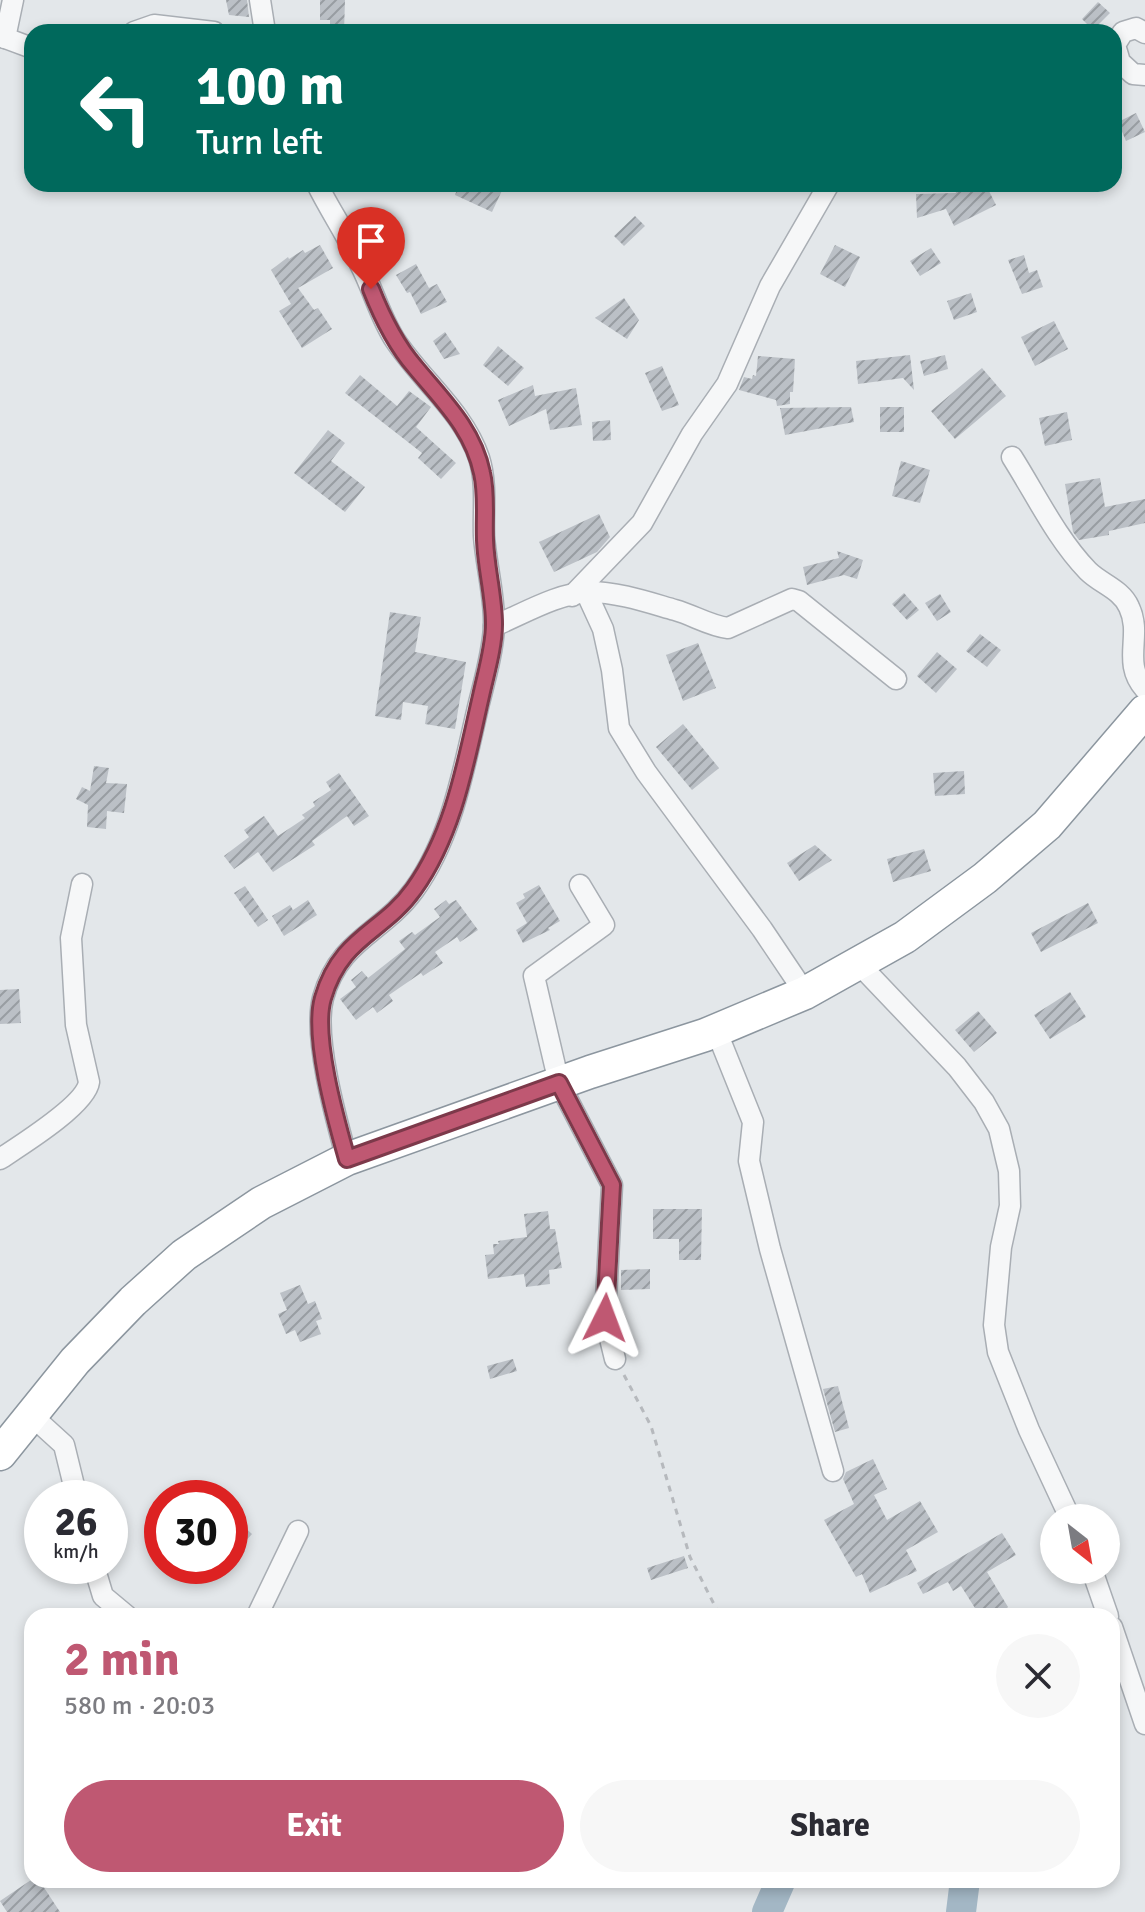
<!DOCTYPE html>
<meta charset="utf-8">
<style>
body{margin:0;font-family:Signika,sans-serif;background:#f7f7f7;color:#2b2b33;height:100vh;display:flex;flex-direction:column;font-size:30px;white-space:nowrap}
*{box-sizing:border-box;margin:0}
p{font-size:26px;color:#7c7c81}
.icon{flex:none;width:44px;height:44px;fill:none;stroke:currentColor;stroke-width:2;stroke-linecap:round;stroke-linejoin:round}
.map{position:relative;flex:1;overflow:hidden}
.side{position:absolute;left:24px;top:1608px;width:1096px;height:280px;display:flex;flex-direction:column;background:#fff;border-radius:24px;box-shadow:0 4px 12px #0003}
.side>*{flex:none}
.guide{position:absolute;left:24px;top:24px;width:1098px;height:168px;border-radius:24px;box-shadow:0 4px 12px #0003;background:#00695c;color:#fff;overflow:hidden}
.needle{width:52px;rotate:149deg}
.fabs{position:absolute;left:1040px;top:1504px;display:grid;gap:16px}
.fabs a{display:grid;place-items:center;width:80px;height:80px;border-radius:50%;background:#fff;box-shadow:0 4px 12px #0003;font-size:40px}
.speed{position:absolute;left:24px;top:1480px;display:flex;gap:16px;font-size:40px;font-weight:700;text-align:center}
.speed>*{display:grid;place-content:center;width:104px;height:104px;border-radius:50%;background:#fff;box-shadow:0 4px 12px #0003;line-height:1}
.speed small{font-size:20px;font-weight:400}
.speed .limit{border:12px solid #d22;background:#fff;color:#111}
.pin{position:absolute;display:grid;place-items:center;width:68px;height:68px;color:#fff;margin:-82px -34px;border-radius:50% 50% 50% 0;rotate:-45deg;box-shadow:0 0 8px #0007}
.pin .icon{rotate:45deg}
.me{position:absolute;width:88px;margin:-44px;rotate:3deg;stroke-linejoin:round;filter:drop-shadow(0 0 6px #0008)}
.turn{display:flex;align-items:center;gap:28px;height:168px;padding:0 40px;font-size:36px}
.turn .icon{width:104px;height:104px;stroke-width:2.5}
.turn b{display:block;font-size:56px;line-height:68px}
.round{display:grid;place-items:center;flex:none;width:84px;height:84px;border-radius:42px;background:#f7f7f7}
.headline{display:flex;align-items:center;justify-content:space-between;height:136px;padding:0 40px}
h1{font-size:48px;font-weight:700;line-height:60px;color:#bf5872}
.cta{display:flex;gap:16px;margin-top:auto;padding:16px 40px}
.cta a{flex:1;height:92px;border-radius:48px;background:#bf5872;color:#fff;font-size:32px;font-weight:700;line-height:92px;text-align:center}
.cta a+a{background:#f7f7f7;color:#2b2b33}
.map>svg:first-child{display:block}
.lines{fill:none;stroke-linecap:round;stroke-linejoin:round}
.river{stroke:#a3b7c5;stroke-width:30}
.building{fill:url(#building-hatch)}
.minor-casing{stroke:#a9aeb4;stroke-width:23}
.trunk-casing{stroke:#8c969f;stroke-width:35}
.path{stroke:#b6b9bd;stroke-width:3;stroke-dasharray:6 6;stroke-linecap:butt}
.minor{stroke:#f6f7f8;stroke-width:20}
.trunk{stroke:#fff;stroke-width:32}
.route-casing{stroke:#7c394a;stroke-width:20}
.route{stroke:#bf5872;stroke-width:14}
</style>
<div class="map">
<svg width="1145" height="1912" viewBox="0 0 1145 1912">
<defs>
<pattern id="building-hatch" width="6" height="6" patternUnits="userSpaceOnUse" patternTransform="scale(2)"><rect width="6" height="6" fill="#bbc0c6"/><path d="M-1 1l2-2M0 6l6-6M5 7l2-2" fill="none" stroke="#989da2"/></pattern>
</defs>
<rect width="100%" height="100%" fill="#e3e7ea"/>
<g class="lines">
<g class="river">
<path d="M767 1912 781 1880"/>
<path d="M961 1912 965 1880"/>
</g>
</g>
<g class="building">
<path d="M226 0H247L249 17 229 15Z"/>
<path d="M320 0H345L344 32H330V20H320Z"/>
<path d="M1098 2 1110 13 1093 30 1082 19Z"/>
<path d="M1136 113 1145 132 1126 141 1118 122Z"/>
<path d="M459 184H505L492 212 455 195Z"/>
<path d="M953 184H980L982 191 988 189 996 205 954 226 946 209 917 218 916 194 956 193Z"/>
<path d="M635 216 645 226 624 246 614 236Z"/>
<path d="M374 225 378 232 383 229 389 241 369 252 359 233Z"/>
<path d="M320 245 333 268 298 288 314 310 318 308 332 329 302 348 279 311 291 304 271 270 288 257 289 259 303 250 305 253Z"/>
<path d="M835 245 860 257 845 287 820 274Z"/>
<path d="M931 248 941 263 920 276 910 261Z"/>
<path d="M1024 255 1029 273 1037 270 1043 287 1022 294 1008 260Z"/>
<path d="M416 264 429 288 437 284 447 302 421 314 410 292 407 293 396 275Z"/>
<path d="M971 293 977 312 954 320 947 301Z"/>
<path d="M624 298 639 320 627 339 595 318Z"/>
<path d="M1054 321 1068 349 1035 366 1021 337Z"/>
<path d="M445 332 460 354 444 359 433 341Z"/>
<path d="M498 346 524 368 508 386 483 365Z"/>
<path d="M910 355 914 390 903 378 858 384 856 361Z"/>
<path d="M945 355 948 369 924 376 920 361Z"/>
<path d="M758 356 795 359 793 392H790V404L777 406 776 400 739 390 744 377 752 379 753 375 756 376Z"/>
<path d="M662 366 679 405 662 411 645 373Z"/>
<path d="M982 368 1006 396 955 439 931 411Z"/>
<path d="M360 375 397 406 409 391 431 407 416 427 456 463 441 479 418 458 422 453 345 393Z"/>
<path d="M533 385 535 396 576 388 582 425 550 430 546 409 509 426 498 400Z"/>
<path d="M851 407 854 422 785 435 780 408Z"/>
<rect x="880" y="407" width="24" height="25"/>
<path d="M1067 412 1072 440 1045 446 1039 418Z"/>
<path d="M610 420 611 440 593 441 592 422Z"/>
<path d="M328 430 345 443 331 461 365 487 345 512 294 473Z"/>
<path d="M901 461 930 470 920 503 892 496Z"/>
<path d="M1100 478 1105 507 1145 499V523L1109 531V535L1079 540 1073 532 1065 484Z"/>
<path d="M599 514 610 537 597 552 554 572 539 542Z"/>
<path d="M837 551 863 560 857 579 844 575 807 585 803 567 839 558Z"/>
<path d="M904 593 919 610 907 620 892 604Z"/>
<path d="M940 594 951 612 937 621 925 603Z"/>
<path d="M390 612 421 617 415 652 466 662 455 729 425 724 428 706 403 702 401 720 375 716Z"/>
<path d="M980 634 1001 650 987 667 966 651Z"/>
<path d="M698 643 716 688 683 701 666 655Z"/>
<path d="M937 652 957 669 936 693 917 676Z"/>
<path d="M683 724 719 768 692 790 656 747Z"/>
<path d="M94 766 109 768 106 783 127 784 124 813 107 811 106 829 87 827 88 805 76 799 82 787 90 791Z"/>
<path d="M964 771 965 794 935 796 933 773Z"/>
<path d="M339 773 369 816 354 826 347 816 312 841 315 845 273 872 258 852 234 869 224 856 249 837 244 830 264 816 278 836 305 818 302 815 315 806 313 802 331 790 326 782Z"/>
<path d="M815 845 832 860 799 881 787 863Z"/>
<path d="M924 849 931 871 893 882 887 859Z"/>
<path d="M539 885 560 921 548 928 550 930 523 943 516 930 527 923 516 903 525 898 523 894Z"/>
<path d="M245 886 268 920 258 927 234 893Z"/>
<path d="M308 900 317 915 284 936 272 916 290 905 293 910Z"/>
<path d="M446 900 449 904 456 900 478 930 460 942 457 937 435 952 443 963 423 976 421 973 389 995 393 1001 377 1013 373 1007 356 1020 340 999 356 987 351 980 362 971 368 978 405 949 399 941 412 932 415 935 440 917 434 909Z"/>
<path d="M1088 903 1098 923 1041 952 1031 933Z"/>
<path d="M19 989 21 1023 0 1024V990Z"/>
<path d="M1070 992 1086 1017 1050 1039 1034 1015Z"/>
<path d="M978 1011 997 1033 974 1052 955 1030Z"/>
<path d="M653 1209H702L701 1260H679V1239H653Z"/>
<path d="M548 1211 550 1229H555L562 1268 549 1270 550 1284 526 1287 524 1274 488 1279 485 1255 494 1254 493 1244H499L498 1241 527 1237 524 1214Z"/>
<path d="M650 1269V1289L621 1290V1270Z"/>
<path d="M300 1285 308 1304 315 1301 322 1319 316 1321 321 1334 300 1342 295 1330 286 1334 278 1314 287 1310 280 1293Z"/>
<path d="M513 1359 517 1371 490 1379 487 1366Z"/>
<path d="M838 1386 849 1428 835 1432 823 1389Z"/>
<path d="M873 1459 887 1489 874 1495 887 1520 920 1501 938 1532 906 1550 917 1571 870 1593 862 1574 856 1577 824 1520 854 1504 843 1479 846 1472Z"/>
<path d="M230 1514 252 1534 240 1547 245 1551 230 1568Z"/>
<path d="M1002 1533 1016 1555 987 1572 1008 1607 994 1616H980L961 1586 953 1591 948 1582 923 1594 917 1583Z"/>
<path d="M684 1556 688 1568 651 1580 647 1568Z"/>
<path d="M31 1880H39L60 1912H7L0 1901Z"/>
</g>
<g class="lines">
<g class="minor-casing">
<g id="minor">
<path d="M260 0 265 32"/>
<path d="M134 32 154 25 214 32"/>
<path d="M1145 33 1136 28 1123 32 1115 45 1120 62 1133 74 1145 75"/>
<path d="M0 36 32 48"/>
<path d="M5 38 13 0"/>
<path d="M317 184C330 211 348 236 360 264 373 289 380 317 395 340 422 381 463 411 479 458 487 483 483 510 484 536 486 565 495 597 494 626 493 651 485 679 479 703 464 766 453 836 414 890 383 933 339 939 323 998 313 1037 336 1119 347 1159"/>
<path d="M1012 457C1036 495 1057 539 1088 571 1101 584 1121 589 1129 607 1143 636 1121 662 1145 689"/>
<path d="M586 592 603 629 612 670 619 728 646 772 762 929 805 993"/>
<path d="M572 596 642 523 692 434 727 384 770 286 829 184"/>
<path d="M494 626C523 614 558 593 589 592 618 592 647 602 675 610 693 615 710 626 728 628L792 599 799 601 896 679"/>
<path d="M580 885 604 925 534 976 559 1083 612 1185 605 1318 615 1359"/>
<path d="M858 963 957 1067 984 1102 999 1129 1009 1171 1010 1206 1001 1247 994 1325 998 1352 1029 1430 1070 1518"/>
<path d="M716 1030 753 1122 749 1161 770 1249 833 1471"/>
<path d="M0 1159C21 1145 86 1105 89 1082L76 1025 71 938 82 884"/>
<path d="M31 1415 64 1445 77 1498"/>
<path d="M94 1566 103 1596 127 1616"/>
<path d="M1092 1570 1108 1616"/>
<path d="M257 1616 298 1531"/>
<path d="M1112 1627 1145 1724"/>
</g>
</g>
<g class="trunk-casing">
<path id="trunk" d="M0 1454 75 1361 133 1301 184 1255 261 1203 347 1159 590 1072 705 1035 805 993 905 937 985 878 1047 825 1145 711"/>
</g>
<path class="path" d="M624 1375 651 1426 690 1557 720 1616"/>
<use href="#minor" class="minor"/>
<use href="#trunk" class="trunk"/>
</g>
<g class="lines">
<g class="route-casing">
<path id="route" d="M371 289C382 317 395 344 415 367 443 401 473 429 482 473 487 494 484 518 485 540 486 568 494 596 494 624 494 647 486 673 481 696 466 761 454 833 414 889 383 933 341 936 323 998 312 1036 336 1120 347 1159L559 1083 612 1185 605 1318"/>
</g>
<use href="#route" class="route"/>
</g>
</svg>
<div class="fabs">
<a><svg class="needle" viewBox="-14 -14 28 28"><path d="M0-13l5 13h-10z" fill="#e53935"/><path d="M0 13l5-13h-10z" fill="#7c7c81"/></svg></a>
</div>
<div class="speed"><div>26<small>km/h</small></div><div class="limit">30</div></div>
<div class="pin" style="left:371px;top:289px;background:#d93025"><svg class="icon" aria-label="arrive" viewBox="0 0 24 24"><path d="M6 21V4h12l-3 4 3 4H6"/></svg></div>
<svg class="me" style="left:605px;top:1318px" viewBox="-20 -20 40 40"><path d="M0-17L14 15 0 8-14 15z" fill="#bf5872" stroke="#fff" stroke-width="4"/></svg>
<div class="guide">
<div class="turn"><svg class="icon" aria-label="left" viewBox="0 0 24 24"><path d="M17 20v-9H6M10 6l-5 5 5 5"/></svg><div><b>100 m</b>Turn left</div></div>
</div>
<section class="side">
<div class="headline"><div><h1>2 min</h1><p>580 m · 20:03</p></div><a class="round"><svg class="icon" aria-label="close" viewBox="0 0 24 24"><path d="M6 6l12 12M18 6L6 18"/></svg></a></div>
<div class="cta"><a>Exit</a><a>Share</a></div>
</section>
</div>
